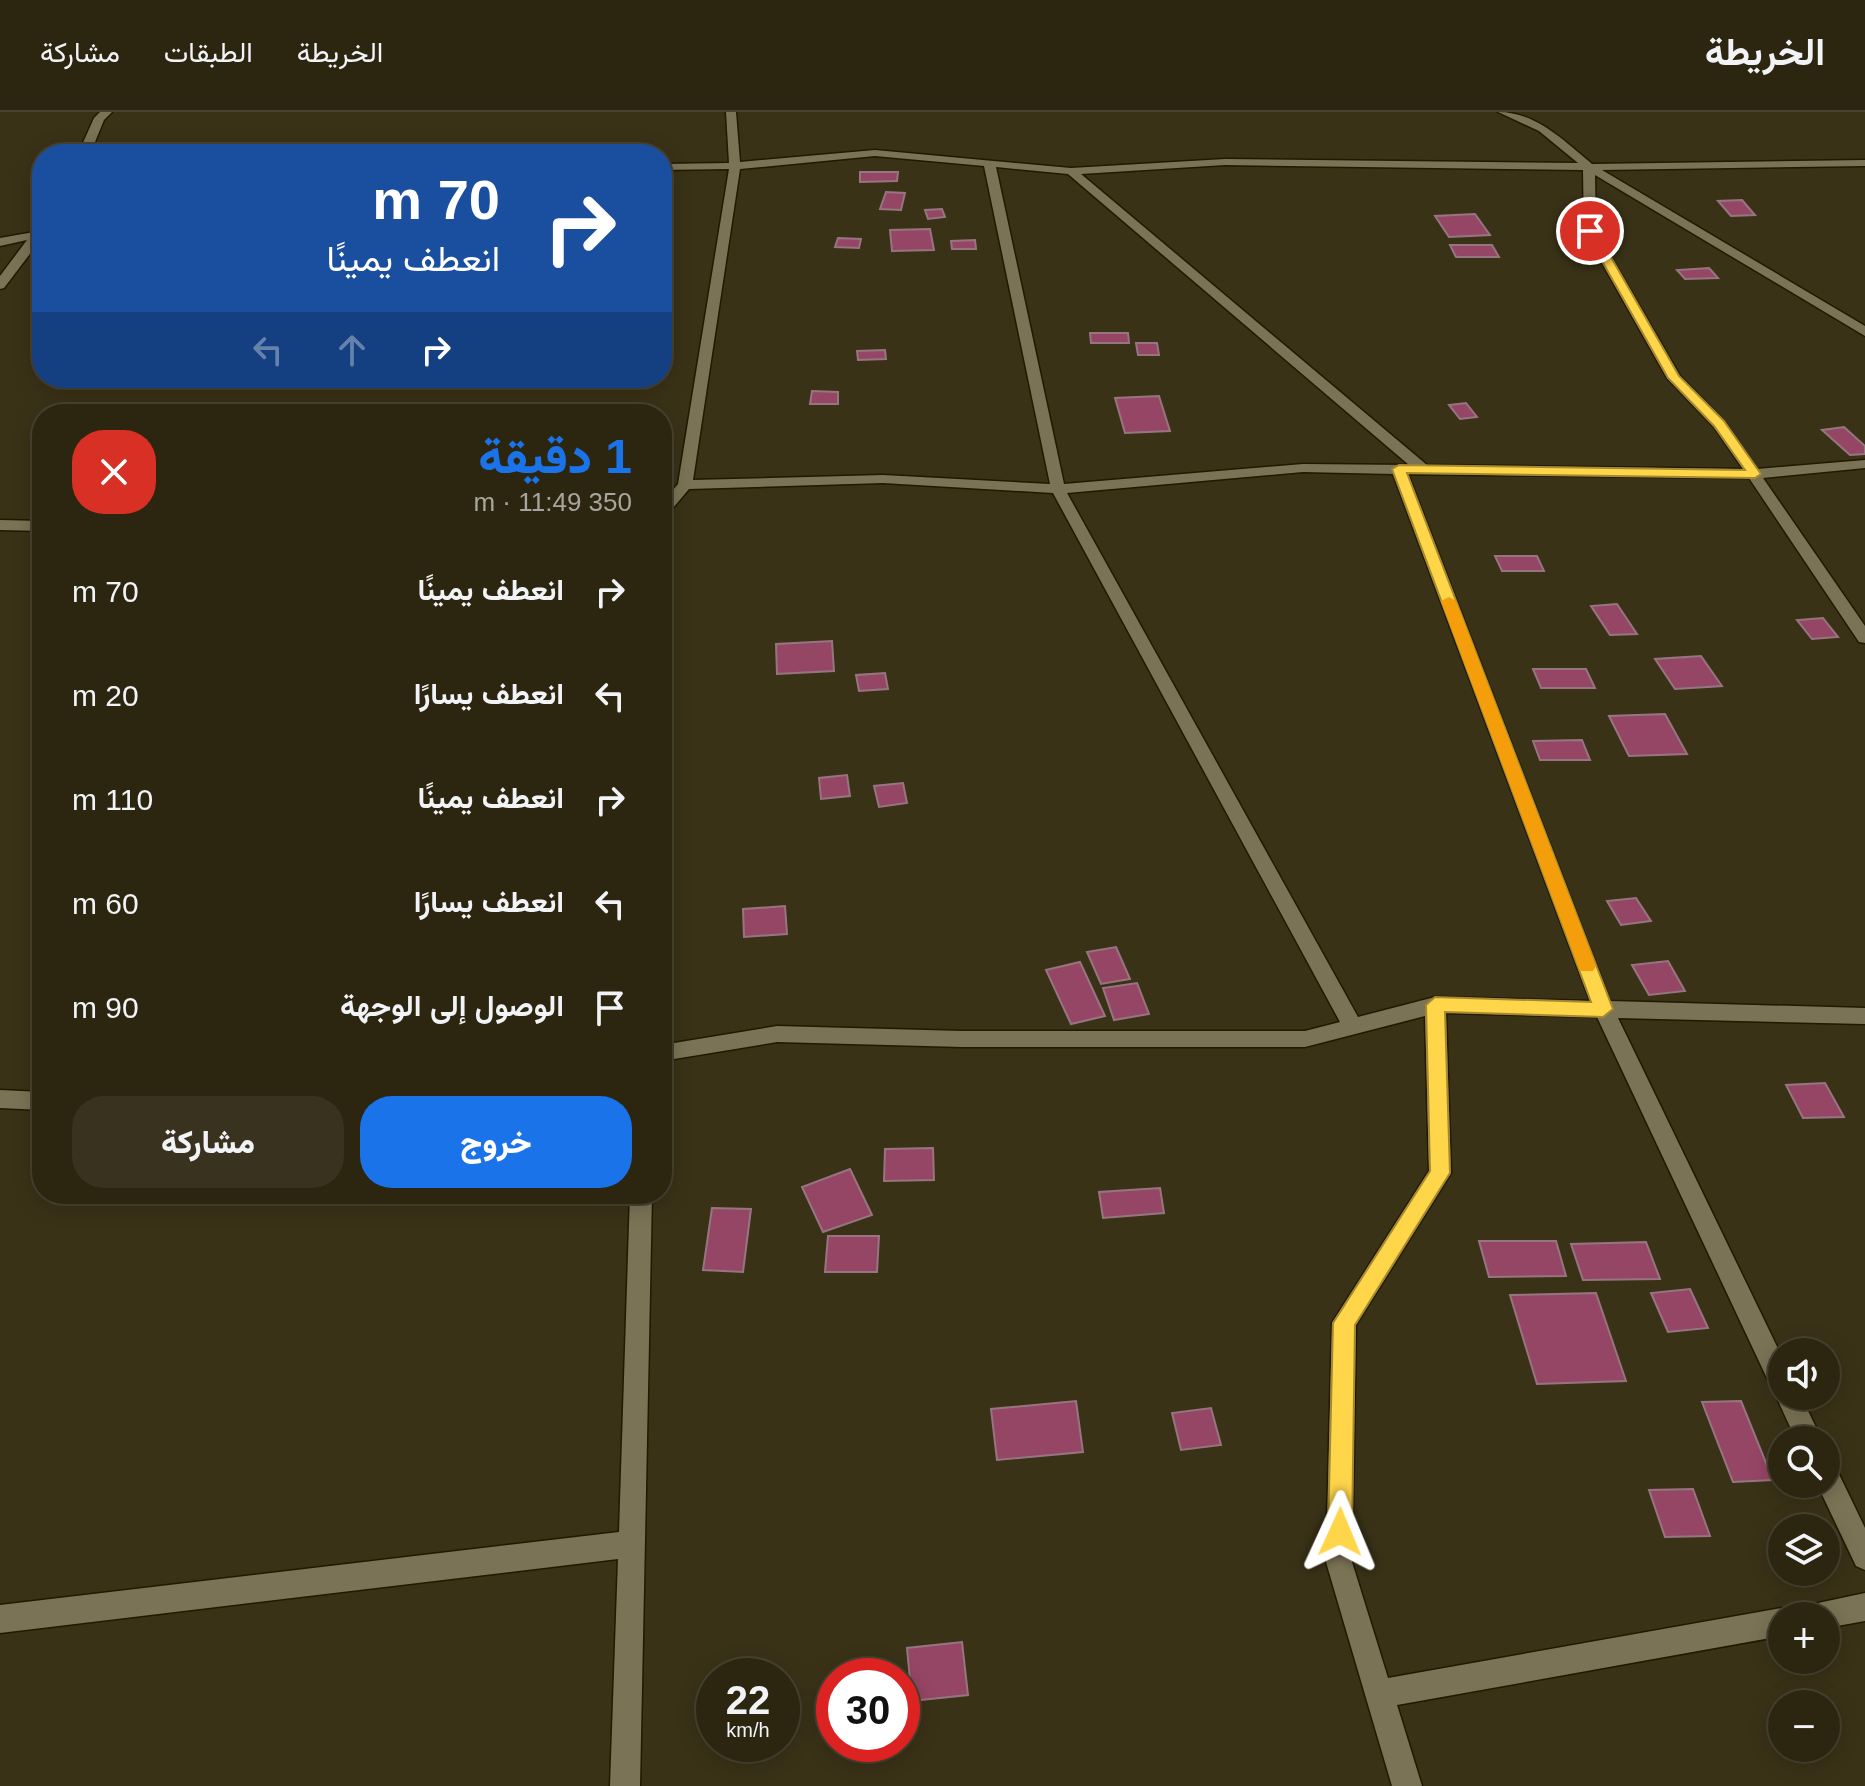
<!DOCTYPE html>
<html lang="ar">
<meta charset="utf-8">
<style>
body{margin:0;font-family:Arial,Vazirmatn,sans-serif;background:#38321f;color:#f1f3f6;direction:rtl;height:100vh;display:flex;flex-direction:column;font-size:30px;white-space:nowrap}
*{box-sizing:border-box;margin:0}
p{font-size:26px;color:#a6a59f}
.icon{flex:none;width:44px;height:44px;fill:none;stroke:currentColor;stroke-width:2;stroke-linecap:round;stroke-linejoin:round}
.map{position:relative;flex:1;overflow:hidden;direction:ltr}
.panel{position:absolute;left:32px;top:292px;width:640px;height:800px;display:flex;flex-direction:column;background:#2c2611;border-radius:32px;box-shadow:0 4px 20px #0003,0 0 0 2px #484331;direction:rtl}
.panel>*{flex:none}
.hud{position:absolute;left:32px;top:32px;width:640px;height:244px;border-radius:32px;box-shadow:0 4px 20px #0003,0 0 0 2px #484331;direction:rtl;background:#1a4fa0;color:#fff;overflow:hidden}
.buttons{position:absolute;left:1768px;top:1226px;display:grid;gap:16px}
.buttons a{display:grid;place-items:center;width:72px;height:72px;border-radius:50%;background:#2c2611;box-shadow:0 4px 20px #0003,0 0 0 2px #484331;font-size:40px}
.speed{position:absolute;left:696px;top:1546px;display:flex;gap:16px;font-size:40px;font-weight:700;text-align:center}
.speed>*{display:grid;place-content:center;width:104px;height:104px;border-radius:50%;background:#2c2611;box-shadow:0 4px 20px #0003,0 0 0 2px #484331;line-height:1}
.speed small{font-size:20px;font-weight:400}
.speed .limit{border:12px solid #d22;background:#fff;color:#111}
.pin{position:absolute;display:grid;place-items:center;width:68px;height:68px;color:#fff;margin:-34px;border:4px solid #fff;border-radius:50%;box-shadow:0 2px 8px #0007}
.me{position:absolute;width:88px;margin:-44px;rotate:1deg;stroke-linejoin:round;filter:drop-shadow(0 0 6px #0008)}
.turn{display:flex;align-items:center;gap:28px;height:168px;padding:0 40px;font-size:36px}
.turn .icon{width:104px;height:104px;stroke-width:2.5}
.turn b{display:block;font-size:56px;line-height:68px}
.lanes{display:flex;align-items:center;height:76px;padding:0 40px;background:#0003;justify-content:center;gap:40px;direction:ltr}
.lanes .off{opacity:.35}
.round{display:grid;place-items:center;flex:none;width:84px;height:84px;border-radius:32px;background:#38321f}
.summary{display:flex;align-items:center;justify-content:space-between;height:136px;padding:0 40px}
h1{font-size:48px;font-weight:800;line-height:60px;color:#1a73e8}
.primary-button{display:flex;gap:16px;margin-top:auto;padding:16px 40px}
.primary-button a{flex:1;height:92px;border-radius:32px;background:#1a73e8;color:#fff;font-size:32px;font-weight:800;line-height:92px;text-align:center}
.primary-button a+a{background:#38321f;color:#f1f3f6}
ul{padding:0;list-style:none}
li{display:flex;align-items:center;gap:24px;height:104px;padding:0 40px}
li div{flex:1}
li b{display:block;font-size:30px}
li em{font-style:normal}
header{display:flex;align-items:center;gap:48px;box-sizing:border-box;height:112px;padding:0 40px;background:#2c2611;border-bottom:2px solid #484331}
header strong{font-size:38px}
nav{display:flex;gap:44px;margin-inline-start:auto;font-size:28px}
.map>svg:first-child{display:block}
.building{fill:#964665;stroke:#967580;stroke-width:2}
.lines{fill:none;stroke-linecap:round;stroke-linejoin:round}
.minor-casing{stroke:#211a00;stroke-width:3}
.minor{fill:#7b7355;fill-rule:evenodd}
.route{fill:#ffd54a;stroke:#a68a30;stroke-width:2}
.slow{fill:#f59e0b}
</style>
<header>
<strong>الخريطة</strong>
<nav><a>الخريطة</a><a>الطبقات</a><a>مشاركة</a></nav>
</header>
<div class="map">
<svg width="1865" height="1674" viewBox="0 0 1865 1674">
<rect width="100%" height="100%" fill="#3a3217"/>
<g class="building">
<path d="M860 60H898L897 69 860 70Z"/>
<path d="M886 80 905 81 901 98 880 97Z"/>
<path d="M1742 88 1755 103 1731 104 1718 89Z"/>
<path d="M942 97 945 105 928 107 925 98Z"/>
<path d="M1475 102 1490 123 1449 125 1435 104Z"/>
<path d="M930 117 934 138 892 139 890 118Z"/>
<path d="M838 126 861 127 859 136 835 135Z"/>
<path d="M975 128 976 137H952L951 129Z"/>
<path d="M1450 133H1492L1499 145H1456Z"/>
<path d="M1709 156 1718 166 1685 167 1677 158Z"/>
<path d="M1090 221H1128L1129 231H1091Z"/>
<path d="M1136 231H1157L1159 243H1138Z"/>
<path d="M885 238 886 247 858 248 857 239Z"/>
<path d="M812 279 838 280V292H810Z"/>
<path d="M1159 284 1170 319 1125 321 1115 286Z"/>
<path d="M1466 291 1477 305 1460 307 1449 293Z"/>
<path d="M1844 315 1865 334V342L1850 343 1822 318Z"/>
<path d="M1495 444H1537L1544 459H1502Z"/>
<path d="M1617 492 1637 522 1610 523 1591 494Z"/>
<path d="M1823 506 1838 525 1812 527 1797 508Z"/>
<path d="M832 529 834 559 777 562 776 532Z"/>
<path d="M1701 544 1722 574 1675 577 1655 547Z"/>
<path d="M1533 557H1586L1595 576H1541Z"/>
<path d="M885 561 888 577 859 579 856 563Z"/>
<path d="M1665 602 1687 642 1629 644 1609 604Z"/>
<path d="M1582 628 1590 648H1540L1533 629Z"/>
<path d="M847 663 850 684 821 687 819 666Z"/>
<path d="M903 671 907 691 879 695 874 674Z"/>
<path d="M1636 786 1651 809 1621 813 1607 789Z"/>
<path d="M785 794 787 822 744 825 743 797Z"/>
<path d="M1116 835 1130 867 1101 872 1087 840Z"/>
<path d="M1668 849 1685 879 1649 883 1632 853Z"/>
<path d="M1080 850 1105 904 1071 912 1046 858Z"/>
<path d="M1137 871 1149 902 1114 908 1103 876Z"/>
<path d="M1825 971 1844 1005 1803 1006 1786 973Z"/>
<path d="M933 1036 934 1068 884 1069 885 1037Z"/>
<path d="M850 1057 872 1103 823 1120 802 1075Z"/>
<path d="M1160 1076 1164 1101 1103 1106 1099 1080Z"/>
<path d="M712 1096 751 1097 743 1160 703 1158Z"/>
<path d="M828 1124H879L877 1160H825Z"/>
<path d="M1479 1129H1556L1566 1164 1489 1165Z"/>
<path d="M1646 1130 1660 1167 1583 1168 1571 1132Z"/>
<path d="M1690 1177 1708 1216 1668 1220 1651 1181Z"/>
<path d="M1596 1181 1626 1269 1537 1272 1510 1183Z"/>
<path d="M1076 1289 1083 1340 997 1348 991 1297Z"/>
<path d="M1741 1289 1773 1368 1733 1370 1702 1290Z"/>
<path d="M1211 1296 1221 1333 1181 1338 1172 1301Z"/>
<path d="M1693 1377 1710 1424 1665 1425 1649 1378Z"/>
<path d="M962 1530 968 1583 912 1589 907 1536Z"/>
</g>
<g class="lines">
<g class="minor-casing">
<g id="minor">
<path d="M100 0H112L104 8 90 42H78L94 6Z"/>
<path d="M726 0H736L740 50 875 38 1071 56 1225 47 1578 51 1539 19 1498 0C1536 0 1564 29 1592 52L1865 48V54L1602 58 1865 214V224L1595 63 1596 119 1680 264 1724 309 1757 357 1865 348V356L1763 366 1865 514V531L1859 530 1749 366 1408 362 1610 889 1865 896V912L1618 906 1782 1245V1284H1801L1822 1328H1796L1776 1284 1777 1281 1773 1279 1597 905 1446 901 1451 1061 1356 1213 1352 1450 1388 1566 1782 1496 1793 1504H1782V1524L1397 1593 1422 1674H1392L1326 1450 1332 1211 1429 1059 1425 904 1305 935H962L777 930 662 949V933L777 914 962 919H1305L1340 910 1053 381 883 371 689 377 667 403 662 405V391L678 372 729 57 662 58V52L729 51ZM875 44 984 54 1050 372 883 363 693 368 740 57ZM1225 53 1583 58 1584 119 1667 266 1714 315 1743 357 1427 353 1081 62ZM996 55 1068 62 1409 353 1303 352 1064 372ZM1303 360 1393 362 1590 889 1435 885 1358 905 1067 381Z"/>
<path d="M42 113V126L4 176 0 177V164L27 128 0 134V126L34 120Z"/>
<path d="M0 408 42 409V419L0 418Z"/>
<path d="M0 978 42 980V998L0 996Z"/>
<path d="M630 1082H652L640 1674H610L618 1447 0 1521V1493L619 1420Z"/>
<path d="M1826 1350 1835 1354 1865 1416V1458L1856 1454 1817 1372H1826Z"/>
<path d="M1865 1481V1509L1826 1516V1504H1800L1804 1494Z"/>
</g>
</g>
<use href="#minor" class="minor"/>
</g>
<path class="route" d="M1586 117 1596 119 1679 264 1724 309 1761 362 1755 366 1407 361 1613 897 1603 905 1445 900 1450 1061 1355 1213 1352 1420 1348 1429 1340 1432 1331 1429 1328 1420 1333 1211 1430 1059 1426 893 1435 885 1591 890 1392 357 1399 353 1745 358 1714 314 1668 266 1585 119Z"/>
<path class="slow" d="M1449 485 1456 489 1596 854 1593 859H1580L1578 854 1441 489Z"/>
</svg>
<div class="buttons">
<a><svg class="icon" aria-label="sound" viewBox="0 0 24 24"><path d="M4 9h4l5-4v14l-5-4H4zM17 9q2 3 0 6"/></svg></a>
<a><svg class="icon" aria-label="search" viewBox="0 0 24 24"><circle cx="10" cy="10" r="6"/><path d="M15 15l6 6"/></svg></a>
<a><svg class="icon" aria-label="layers" viewBox="0 0 24 24"><path d="M12 4l9 5-9 5-9-5zM3 14l9 5 9-5"/></svg></a>
<a>+</a>
<a>−</a>
</div>
<div class="speed"><div>22<small>km/h</small></div><div class="limit">30</div></div>
<div class="pin" style="left:1590px;top:119px;background:#d93025"><svg class="icon" aria-label="arrive" viewBox="0 0 24 24"><path d="M6 21V4h12l-3 4 3 4H6"/></svg></div>
<svg class="me" style="left:1340px;top:1420px" viewBox="-20 -20 40 40"><path d="M0-17L14 15 0 8-14 15z" fill="#ffd54a" stroke="#fff" stroke-width="4"/></svg>
<div class="hud">
<div class="turn"><svg class="icon" aria-label="right" viewBox="0 0 24 24"><path d="M7 20v-9h11M14 6l5 5-5 5"/></svg><div><b>70 m</b>انعطف يمينًا</div></div>
<div class="lanes"><svg class="icon off" aria-label="left" viewBox="0 0 24 24"><path d="M17 20v-9H6M10 6l-5 5 5 5"/></svg><svg class="icon off" aria-label="ahead" viewBox="0 0 24 24"><path d="M12 20V5M6 11l6-6 6 6"/></svg><svg class="icon" aria-label="right" viewBox="0 0 24 24"><path d="M7 20v-9h11M14 6l5 5-5 5"/></svg></div>
</div>
<section class="panel">
<div class="summary"><div><h1>1 دقيقة</h1><p>350 m · 11:49</p></div><a class="round" style="background:#d93025;color:#fff"><svg class="icon" aria-label="close" viewBox="0 0 24 24"><path d="M6 6l12 12M18 6L6 18"/></svg></a></div>
<ul>
<li><svg class="icon" aria-label="right" viewBox="0 0 24 24"><path d="M7 20v-9h11M14 6l5 5-5 5"/></svg><div><b>انعطف يمينًا</b></div><em>70 m</em></li>
<li><svg class="icon" aria-label="left" viewBox="0 0 24 24"><path d="M17 20v-9H6M10 6l-5 5 5 5"/></svg><div><b>انعطف يسارًا</b></div><em>20 m</em></li>
<li><svg class="icon" aria-label="right" viewBox="0 0 24 24"><path d="M7 20v-9h11M14 6l5 5-5 5"/></svg><div><b>انعطف يمينًا</b></div><em>110 m</em></li>
<li><svg class="icon" aria-label="left" viewBox="0 0 24 24"><path d="M17 20v-9H6M10 6l-5 5 5 5"/></svg><div><b>انعطف يسارًا</b></div><em>60 m</em></li>
<li><svg class="icon" aria-label="arrive" viewBox="0 0 24 24"><path d="M6 21V4h12l-3 4 3 4H6"/></svg><div><b>الوصول إلى الوجهة</b></div><em>90 m</em></li>
</ul>
<div class="primary-button"><a>خروج</a><a>مشاركة</a></div>
</section>
</div>
